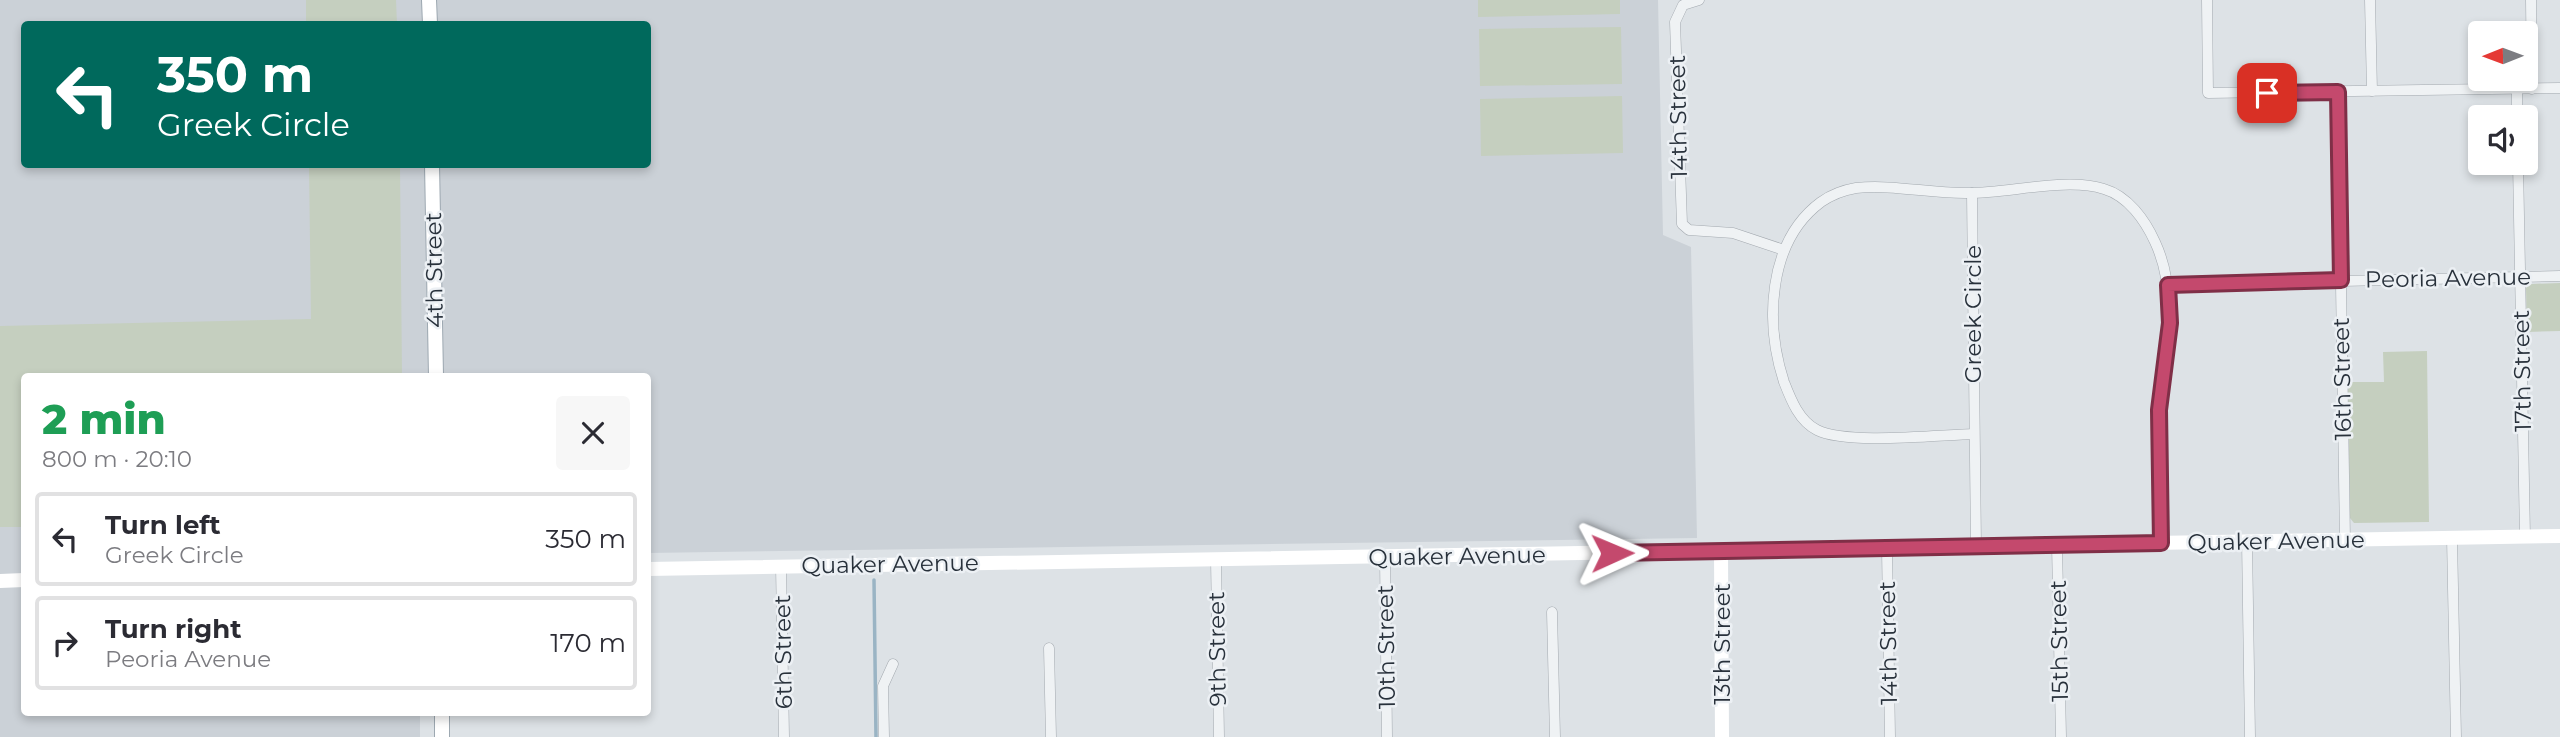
<!DOCTYPE html>
<meta charset="utf-8">
<style>
body{margin:0;font-family:Montserrat,sans-serif;background:#f7f7f7;color:#2b2b33;height:100vh;display:flex;flex-direction:column;font-size:26px;white-space:nowrap}
*{box-sizing:border-box;margin:0}
p{font-size:23px;color:#7c7c81}
.icon{flex:none;width:38px;height:38px;fill:none;stroke:currentColor;stroke-width:2;stroke-linecap:round;stroke-linejoin:round}
.map{position:relative;flex:1;overflow:hidden}
.details{position:absolute;left:21px;top:373px;width:630px;height:343px;display:flex;flex-direction:column;background:#fff;border-radius:7px;box-shadow:0 4px 10px #0003}
.details>*{flex:none}
.banner{position:absolute;left:21px;top:21px;width:630px;height:147px;border-radius:7px;box-shadow:0 4px 10px #0003;background:#00695c;color:#fff;overflow:hidden}
.needle{width:46px;rotate:269deg}
.controls{position:absolute;left:2468px;top:21px;display:grid;gap:14px}
.controls a{display:grid;place-items:center;width:70px;height:70px;border-radius:7px;background:#fff;box-shadow:0 4px 10px #0003;font-size:35px}
.pin{position:absolute;display:grid;place-items:center;width:60px;height:60px;color:#fff;margin:-30px;border-radius:14px;box-shadow:0 4px 10px #0006}
.me{position:absolute;width:77px;margin:-38px;rotate:89deg;stroke-linejoin:round;filter:drop-shadow(0 0 5px #0008)}
.turn{display:flex;align-items:center;gap:24px;height:147px;padding:0 21px;font-size:32px}
.turn .icon{width:91px;height:91px;stroke-width:2.5}
.turn b{display:block;font-size:49px;line-height:60px}
.round{display:grid;place-items:center;flex:none;width:74px;height:74px;border-radius:7px;background:#f7f7f7}
.summary{display:flex;align-items:center;justify-content:space-between;height:119px;padding:0 21px}
h1{font-size:42px;font-weight:800;line-height:52px;color:#1e9e55}
ul{padding:0;list-style:none}
li{display:flex;align-items:center;gap:21px;height:94px;margin:0 14px 10px;padding:0 7px;border:4px solid #e1e1e2;border-radius:7px}
li div{flex:1}
li b{display:block;font-size:26px}
li em{font-style:normal}
.map>svg:first-child{display:block}
.built{fill:#cbd1d7;fill-rule:evenodd}
.green{fill:#c5cfbf}
.lines{fill:none;stroke-linecap:round;stroke-linejoin:round}
.stream{stroke:#9ab4c4;stroke-width:3.5}
.street-casing{stroke:#a3a9af;stroke-width:11}
.primary-casing{stroke:#9da8b1;stroke-width:16}
.street{stroke:#eff2f4;stroke-width:10}
.secondary{stroke:#fff;stroke-width:14}
.primary{stroke:#fff;stroke-width:14}
.route-casing{stroke:#7f2f47;stroke-width:18}
.route{stroke:#c4496d;stroke-width:12}
.labels{text-anchor:middle;stroke-width:5;stroke-linejoin:round;paint-order:stroke}
.street-label{font-size:23px;fill:#28313b;stroke:#ecf0f4}
</style>
<div class="map">
<svg width="2560" height="737" viewBox="0 0 2560 737">
<rect width="100%" height="100%" fill="#dde2e6"/>
<path class="built" d="M0 0H1658L1663 235 1691 247 1697 538 648 553V376H24V712H420V737H0ZM24 24H648V164H24Z"/>
<g class="green">
<path d="M306 0H396L397 24H306Z"/>
<path d="M1478 0H1620V14L1478 17Z"/>
<path d="M1621 27 1622 84 1480 86 1479 29Z"/>
<path d="M1622 96 1623 153 1481 156 1480 99Z"/>
<path d="M309 165H400L402 376H24V527H0V326L311 319Z"/>
<path d="M2560 283V331L2527 332 2526 288 2531 284Z"/>
<path d="M2427 351 2429 522 2354 523 2350 518 2348 382H2384L2383 352Z"/>
</g>
<g class="lines">
<path class="stream" d="M874 580 876 737"/>
<g class="street-casing">
<g id="street">
<path d="M1699 0 1683 5 1675 22 1682 224 1689 230 1733 233 1784 250"/>
<path d="M2207 0 2208 93 2560 88"/>
<path d="M2370 0 2372 91"/>
<path d="M2531 0 2532 89"/>
<path d="M2517 89V117"/>
<path d="M2338 92 2345 540"/>
<path d="M2518 163 2525 537"/>
<path d="M1972 193 1976 547"/>
<path d="M2168 285 2560 276"/>
<path d="M1974 434C1937 435 1847 445 1817 430 1799 421 1791 400 1784 382 1765 324 1767 242 1821 202 1831 195 1844 190 1856 188 1893 184 1932 194 1969 193 2010 193 2067 177 2104 189 2128 196 2145 220 2155 242 2181 298 2162 354 2159 413 2157 456 2159 500 2161 543"/>
<path d="M2452 538 2456 737"/>
<path d="M2247 541 2250 737"/>
<path d="M2057 545 2061 737"/>
<path d="M1887 549 1890 737"/>
<path d="M1385 557 1387 737"/>
<path d="M1216 560 1219 737"/>
<path d="M781 566 784 737"/>
<path d="M1552 612 1555 737"/>
<path d="M1049 648 1051 737"/>
<path d="M884 737 883 686 893 664"/>
</g>
</g>
<g class="primary-casing">
<g id="primary">
<path d="M429 0 430 24"/>
<path d="M432 164 436 376"/>
<path d="M442 712V737"/>
</g>
</g>
<use href="#street" class="street"/>
<g class="secondary">
<path d="M1721 551 1722 737"/>
<path d="M648 569 2560 536"/>
<path d="M0 581 24 580"/>
</g>
<use href="#primary" class="primary"/>
</g>
<g class="lines">
<g class="route-casing">
<path id="route" d="M1612 553 2161 543 2159 410 2170 323 2168 285 2341 280 2338 92 2267 93"/>
</g>
<use href="#route" class="route"/>
</g>
<g class="labels">
<g class="street-label">
<text transform="translate(1678 117) rotate(-91)" y="8">14th Street</text>
<text transform="translate(434 270) rotate(-91)" y="8">4th Street</text>
<text transform="translate(2448 278) rotate(-1)" y="8">Peoria Avenue</text>
<text transform="translate(1973 314) rotate(-90)" y="8">Greek Circle</text>
<text transform="translate(2522 371) rotate(-91)" y="8">17th Street</text>
<text transform="translate(2342 379) rotate(-91)" y="8">16th Street</text>
<text transform="translate(2276 541) rotate(-1)" y="8">Quaker Avenue</text>
<text transform="translate(1457 556) rotate(-1)" y="8">Quaker Avenue</text>
<text transform="translate(890 564) rotate(-1)" y="8">Quaker Avenue</text>
<text transform="translate(2059 641) rotate(-91)" y="8">15th Street</text>
<text transform="translate(1888 643) rotate(-91)" y="8">14th Street</text>
<text transform="translate(1722 644) rotate(-90)" y="8">13th Street</text>
<text transform="translate(1386 647) rotate(-91)" y="8">10th Street</text>
<text transform="translate(1217 649) rotate(-91)" y="8">9th Street</text>
<text transform="translate(783 652) rotate(-91)" y="8">6th Street</text>
</g>
</g>
</svg>
<div class="controls">
<a><svg class="needle" viewBox="-14 -14 28 28"><path d="M0-13l5 13h-10z" fill="#e53935"/><path d="M0 13l5-13h-10z" fill="#7c7c81"/></svg></a>
<a><svg class="icon" aria-label="sound" viewBox="0 0 24 24"><path d="M4 9h4l5-4v14l-5-4H4zM17 9q2 3 0 6"/></svg></a>
</div>
<div class="pin" style="left:2267px;top:93px;background:#d93025"><svg class="icon" aria-label="arrive" viewBox="0 0 24 24"><path d="M6 21V4h12l-3 4 3 4H6"/></svg></div>
<svg class="me" style="left:1612px;top:553px" viewBox="-20 -20 40 40"><path d="M0-17L14 15 0 8-14 15z" fill="#c4496d" stroke="#fff" stroke-width="4"/></svg>
<div class="banner">
<div class="turn"><svg class="icon" aria-label="left" viewBox="0 0 24 24"><path d="M17 20v-9H6M10 6l-5 5 5 5"/></svg><div><b>350 m</b>Greek Circle</div></div>
</div>
<section class="details">
<div class="summary"><div><h1>2 min</h1><p>800 m · 20:10</p></div><a class="round"><svg class="icon" aria-label="close" viewBox="0 0 24 24"><path d="M6 6l12 12M18 6L6 18"/></svg></a></div>
<ul>
<li><svg class="icon" aria-label="left" viewBox="0 0 24 24"><path d="M17 20v-9H6M10 6l-5 5 5 5"/></svg><div><b>Turn left</b><p>Greek Circle</p></div><em>350 m</em></li>
<li><svg class="icon" aria-label="right" viewBox="0 0 24 24"><path d="M7 20v-9h11M14 6l5 5-5 5"/></svg><div><b>Turn right</b><p>Peoria Avenue</p></div><em>170 m</em></li>
</ul>
</section>
</div>
